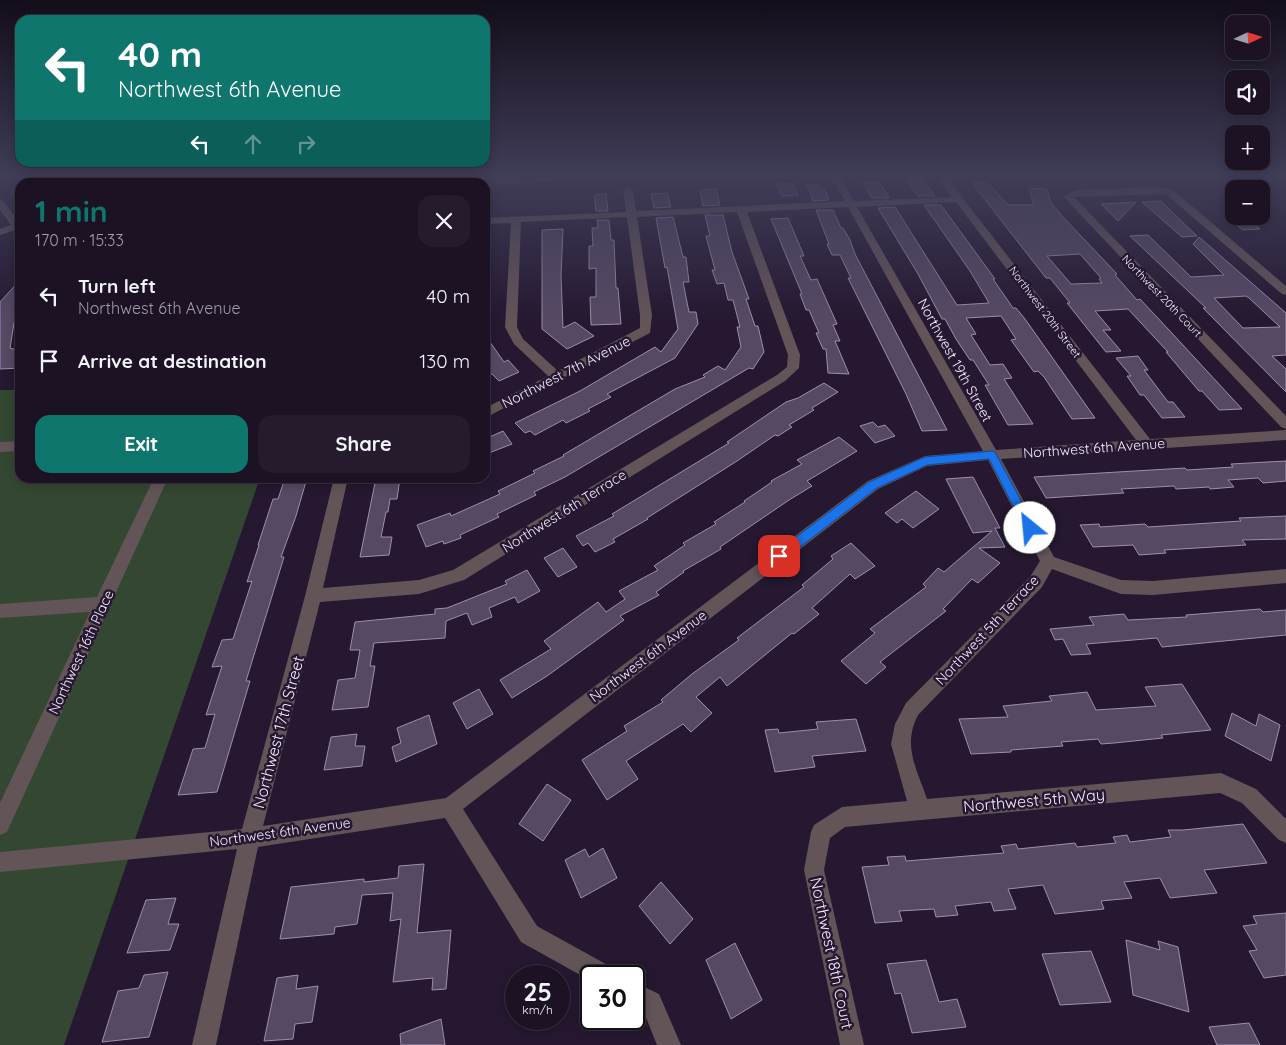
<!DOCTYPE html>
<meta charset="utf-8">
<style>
body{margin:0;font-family:Quicksand,sans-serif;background:#251b2c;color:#f1f3f6;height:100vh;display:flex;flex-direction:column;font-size:19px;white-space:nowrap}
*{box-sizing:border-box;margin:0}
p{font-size:16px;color:#a09ea6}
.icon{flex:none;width:28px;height:28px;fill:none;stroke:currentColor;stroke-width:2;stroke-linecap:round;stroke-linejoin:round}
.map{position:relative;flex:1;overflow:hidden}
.drawer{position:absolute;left:15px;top:178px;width:475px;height:305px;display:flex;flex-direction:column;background:#1c1224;border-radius:15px;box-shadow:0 2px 12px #0003,0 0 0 1px #3a3241}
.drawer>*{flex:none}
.hud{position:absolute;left:15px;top:15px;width:475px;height:152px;border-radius:15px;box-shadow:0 2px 12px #0003,0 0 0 1px #3a3241;background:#0f766e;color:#fff;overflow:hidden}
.needle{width:32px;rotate:86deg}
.fabs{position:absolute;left:1225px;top:15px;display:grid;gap:10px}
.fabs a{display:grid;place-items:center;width:45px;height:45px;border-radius:10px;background:#1c1224;box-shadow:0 2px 12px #0003,0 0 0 1px #3a3241;font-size:25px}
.speed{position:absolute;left:505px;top:965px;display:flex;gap:10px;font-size:25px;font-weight:700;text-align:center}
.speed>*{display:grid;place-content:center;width:65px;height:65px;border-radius:50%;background:#1c1224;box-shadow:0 2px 12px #0003,0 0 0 1px #3a3241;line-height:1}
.speed small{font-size:12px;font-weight:400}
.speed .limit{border:2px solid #111;border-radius:8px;background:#fff;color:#111}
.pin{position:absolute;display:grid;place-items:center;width:42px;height:42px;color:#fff;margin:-21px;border-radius:10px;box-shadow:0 2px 8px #0006}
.me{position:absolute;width:55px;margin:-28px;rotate:332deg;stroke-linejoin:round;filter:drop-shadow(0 0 4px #0008)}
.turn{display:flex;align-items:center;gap:18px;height:105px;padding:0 20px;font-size:22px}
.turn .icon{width:65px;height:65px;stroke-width:2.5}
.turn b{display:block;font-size:35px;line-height:42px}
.lanes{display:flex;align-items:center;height:48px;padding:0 20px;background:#0003;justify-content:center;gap:25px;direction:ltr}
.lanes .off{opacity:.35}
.round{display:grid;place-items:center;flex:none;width:52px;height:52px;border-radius:15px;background:#251b2c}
.overview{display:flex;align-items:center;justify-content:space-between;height:85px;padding:0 20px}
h1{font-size:30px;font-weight:700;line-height:38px;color:#0f766e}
.cta{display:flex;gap:10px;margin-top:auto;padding:10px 20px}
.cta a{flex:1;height:58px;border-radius:15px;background:#0f766e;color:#fff;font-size:20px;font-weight:700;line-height:58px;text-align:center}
.cta a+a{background:#251b2c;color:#f1f3f6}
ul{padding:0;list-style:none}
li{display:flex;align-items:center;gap:15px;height:65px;padding:0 20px}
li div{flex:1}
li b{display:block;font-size:19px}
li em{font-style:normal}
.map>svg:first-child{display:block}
.green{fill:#344732}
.building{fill:#564964;stroke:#9e8fad;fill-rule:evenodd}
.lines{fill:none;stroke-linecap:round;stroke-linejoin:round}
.minor{fill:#635458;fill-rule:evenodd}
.highway{fill:#c39ea8;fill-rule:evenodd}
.route{fill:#1a73e8;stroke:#114b97}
.labels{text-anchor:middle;stroke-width:5;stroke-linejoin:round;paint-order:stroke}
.far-street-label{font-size:11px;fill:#f5edfe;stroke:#251830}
.street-label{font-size:14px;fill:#f5edfe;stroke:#251830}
.near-street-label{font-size:16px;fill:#f5edfe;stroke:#251830}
</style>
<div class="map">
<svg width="1286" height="1045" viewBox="0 0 1286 1045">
<rect width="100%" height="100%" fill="#251830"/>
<g class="green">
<path d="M27 175H731L485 184 20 182V206L9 192Z"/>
<path d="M0 390H20V478H260L64 1045H0Z"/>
</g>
<g class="building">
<path d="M922 179 925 183 935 196H918L906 180Z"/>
<path d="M879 182 887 194 889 198H872L863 183Z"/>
<path d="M987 182 1008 205H1034L1029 188 1047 189 1051 203 1063 217 1117 274 1115 275 1137 300 1140 299 1169 330 1242 409 1219 410 1202 391H1199L1166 352H1168L1128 309 1095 311 1111 330H1103L1121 351 1106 352 1067 303H1070L1050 278H1046L972 183ZM1080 254 1101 278 1099 279 1102 283 1071 284 1047 256Z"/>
<path d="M792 183 798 195 782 196 776 184Z"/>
<path d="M807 185H819L821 189H825L829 200 813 201Z"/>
<path d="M716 189 720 205 703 206 700 190Z"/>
<path d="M667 193 671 207 654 208 651 194Z"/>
<path d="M606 194 608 211H596L594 195Z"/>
<path d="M1161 201 1175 215 1197 236 1182 237 1142 202Z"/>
<path d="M1136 202 1118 221 1101 204Z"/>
<path d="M924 205H941L995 279H993L1013 308H1016L1025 319 1095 418 1072 419 1044 377 1038 371 1034 372 1011 340 1016 339 1001 316 966 318 976 334 971 335 990 365 1003 364 1012 378 1004 379 1033 424 1008 425 985 385H989L973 360H970L956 339 945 319H942L918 274 878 208 895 207 957 305 989 303 970 271Z"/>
<path d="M816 210H833L841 228H843L850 240 855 254 947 430 922 431 906 394 848 278H851L840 255H832L827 244H829Z"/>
<path d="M705 215H723L732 252 749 299H746L755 326H758L764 352 753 369 749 368 565 477 534 492 536 495 497 514 499 517 460 535 461 538 444 544 443 541 426 547 417 525 450 513 451 516 500 494 498 491 535 473 533 471 564 456 563 455 675 389 705 377 703 375 718 366 725 370 741 347 737 327H740L733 300H728L724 283 717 284 712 270H715L706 236H710Z"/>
<path d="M1226 216H1244L1260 229 1243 230Z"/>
<path d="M673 217 683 257H686L689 282H683L689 312H696L698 324 675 358 607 394 611 397 588 409 590 411 566 423 563 420 535 435 530 431 525 433 515 423 580 391 655 347 661 352 678 329 667 267 665 268 656 218Z"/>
<path d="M788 218 804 256H800L811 280 817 279 837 324 833 325 840 341H835L849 374 828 373 826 349H823L816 333H819L809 310H806L800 294H802L771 219Z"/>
<path d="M597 220H609L611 240H614L616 288H618L621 324 591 325 590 297H596V268L589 269V246H593L592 228H598Z"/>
<path d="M563 229 561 276 563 328 575 322 594 336 567 349 542 329V230Z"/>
<path d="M1148 235 1191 277 1224 275 1193 244 1199 237 1286 313V355L1272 356 1286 369V392L1203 308H1206L1130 236ZM1246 296 1249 298 1280 327 1243 328 1214 298Z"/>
<path d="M20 280V313L14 323 10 348 20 351V368L0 369V302Z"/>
<path d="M485 335 504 362 508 360 519 372 499 381 492 374H485Z"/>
<path d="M1138 356 1148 370H1144L1168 402H1173L1185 417 1162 418 1144 395H1140L1127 376H1131L1116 358Z"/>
<path d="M824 383 838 392 812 408 814 410 789 425 792 427 778 436 775 435 737 461 647 518 648 519 613 539 615 542 595 552 588 543 583 546 576 536 614 516 612 514 729 443 727 442 786 402 798 398Z"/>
<path d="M873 422 878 427 885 425 895 436 875 443 860 426Z"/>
<path d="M503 431 512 444 489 453 485 447V439Z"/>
<path d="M839 437 857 451 807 481 812 486 789 500 720 547 721 549 683 571 684 572 656 592 659 595 620 616 624 620 547 676 512 698 500 680 551 649 544 641 598 602 606 612 625 599 619 591 658 570 654 566 685 545 683 543 716 524 714 522 745 502 744 501 772 482 771 481 802 464 797 460Z"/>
<path d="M1286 461V481L1263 483 1258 478 1228 480 1234 487 1210 489 1209 487 1176 489 1174 486 1121 489 1124 493 1046 498 1034 477 1185 468 1187 470 1233 467 1231 464Z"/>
<path d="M973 477 1000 528H995L1005 547 979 548 1000 563 978 583 972 579 943 609 946 611 880 662 886 667 866 684 841 661 875 633 870 629 926 587 923 584 938 568 944 572 992 531 973 533 946 479Z"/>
<path d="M285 478H307L296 516 281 557H284L246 681H250L217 792 178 795 193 749 205 748 215 714 206 715 222 666 212 667 222 640 233 639 252 581 247 582 259 545H258L273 499H278Z"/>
<path d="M376 478H400L397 499H390L388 512H386L381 537H392L389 555 360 557Z"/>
<path d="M916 491 939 509 913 528 902 519 897 523 885 513Z"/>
<path d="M1286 516V539L1242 540 1246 545 1164 550 1166 553 1139 555 1133 545 1093 547 1080 525 1099 524 1100 527 1145 524 1148 527 1241 521 1239 518Z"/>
<path d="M851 543 875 566 855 579 850 574 812 608 819 614 794 634 792 633 727 686 720 677 696 697 712 713 691 732 683 724 626 761 638 779 607 800 582 760 627 731 624 726 663 702 661 700 692 674 739 640 737 638 804 587 802 585 833 559 831 556Z"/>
<path d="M563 548 577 567 558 577 544 558Z"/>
<path d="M527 570 540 591 518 603 515 597 489 608 492 617 472 625 467 613 446 621 445 638 374 643 370 666H375L368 707 332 710 338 680 355 678 360 650H350L355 622 435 614V609L447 608 507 584 505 581Z"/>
<path d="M1260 609 1263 612 1286 610V635L1162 647 1157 638 1086 644 1091 654 1071 655 1063 639 1055 640 1050 629 1094 625 1089 617 1124 614 1128 620 1187 617 1186 615Z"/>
<path d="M1182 684 1211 730 1161 735 1163 738 1114 743 1101 744 1098 739 1061 742 1063 746 1011 750V752L971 754 959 719 1008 717 1003 706 1052 701 1049 696 1087 692 1096 710 1156 706 1145 687Z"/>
<path d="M479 689 493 714 467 729 453 703Z"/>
<path d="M1232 713 1256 726 1259 714 1280 725 1271 761 1225 736Z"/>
<path d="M429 715 437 744 396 762 392 747 401 743 397 728Z"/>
<path d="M856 719 866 751 812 756 815 767 775 772 765 730 778 729 779 733 818 729 816 722Z"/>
<path d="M357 734 355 746H365L362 766 324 770 331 737Z"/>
<path d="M547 784 571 800 543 841 519 824Z"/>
<path d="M1243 824 1267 863 1204 870 1217 893 1170 898 1160 878 1124 882 1132 898 1101 901 1104 909 1055 914 1043 885 1008 889 1016 909 994 911 991 902 955 906 958 915 936 917 934 909 899 911 902 921 875 923 862 867 889 865 887 857 905 856 906 861 1004 853 1001 846 1016 844 1018 849 1075 843 1077 847 1116 843 1113 837 1127 835 1130 842 1171 837 1168 830H1183Z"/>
<path d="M603 848 617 878 581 898 565 860 585 849 589 857Z"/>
<path d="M424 864 417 933 451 930 446 989 432 990 433 978 393 982 401 919 390 921 393 893 362 895 357 924 335 927 334 934 280 939 291 887 364 879V882L398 878 399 866Z"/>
<path d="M661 882 693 919 670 944 639 906Z"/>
<path d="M176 898 168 924H179L170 950 127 953 146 900Z"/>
<path d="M1286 913V975L1264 978 1249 951 1257 950 1243 926 1257 924 1253 916Z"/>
<path d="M1126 940 1160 950 1158 941 1178 947 1189 1012 1133 995Z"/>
<path d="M735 943 762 1000 731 1019 706 960Z"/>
<path d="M1091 951 1111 1002 1060 1005 1042 954Z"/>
<path d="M926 960 939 1002 957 999 966 1027 912 1033 901 993 895 994 887 964Z"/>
<path d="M168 972 149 1037 102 1042 118 991 139 988 144 975Z"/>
<path d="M298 975 296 989 318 986 312 1022 295 1024 293 1039 264 1041 277 978Z"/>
<path d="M441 1019 445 1045H401L400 1034Z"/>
<path d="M1249 1023 1260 1045H1217L1209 1027Z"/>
</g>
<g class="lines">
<g class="minor">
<path d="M830 175H839L854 201 952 197 939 180 941 178H947L1150 439 1286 430V440L1001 459 1054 557 1121 580 1153 581 1286 569V583L1153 595 1121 594 1052 569 1042 587 918 715C902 746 917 769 927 799L1221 773 1256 789 1286 819V843L1279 840 1242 803 1220 793 845 827 830 838 824 870 864 1045H840L804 870 811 832 814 825 842 807 907 801 891 744 895 724 906 703 1030 577 1040 561 988 460 927 466 878 489 463 809 537 926 613 968 616 976H591V981L521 942 445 818 258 847 216 1045H192L237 849 0 872V852L242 829 305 596 334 478H348L323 588 419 580 453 570 777 375 787 367 788 355 737 212 637 217 652 315 650 333 485 418V408L548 376 514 344 505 327 511 223 485 224V218L626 212 623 190 628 187 633 190 636 211 845 201ZM956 202 1136 440 996 450 857 207ZM848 207 983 451 925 456 868 481 446 798 263 826 320 602 419 594 464 580 785 381 799 368 800 355 747 212ZM627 217 640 315V328L558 371 523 339 517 327 521 222Z"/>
<path d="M335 179 340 182H328L330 180Z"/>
<path d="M1152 187 1172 189 1286 286V295L1282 294 1166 194 1074 197 1286 416V429L1281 427 1063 196 1077 190Z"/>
<path d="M0 200 3 201 20 223V233L15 230 0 235V229L11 225 0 210Z"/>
<path d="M20 441V451L0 452V442Z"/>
<path d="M154 478H168L7 832 0 835V803L90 612 0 618V604L97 597Z"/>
<path d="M634 982 659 994 681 1045H657L643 1010 634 1005Z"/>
</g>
<path class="highway" d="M1272 175H1286V180L1274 177Z"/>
</g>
<linearGradient id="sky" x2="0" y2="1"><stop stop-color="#140d1a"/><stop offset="0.55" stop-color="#403d59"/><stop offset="1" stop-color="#403d59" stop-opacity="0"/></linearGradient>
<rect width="1286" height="321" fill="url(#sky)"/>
<path class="route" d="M992 451 995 452 1034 525 1036 528 1034 531H1026L989 459 927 465 877 488 783 560H775L773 556 775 553 869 482 925 457Z"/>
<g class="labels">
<g class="far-street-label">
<text transform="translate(1162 296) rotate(46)" y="4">Northwest 20th Court</text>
<text transform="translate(1045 312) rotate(53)" y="4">Northwest 20th Street</text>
</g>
<g class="street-label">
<text transform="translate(955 360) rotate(61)" y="5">Northwest 19th Street</text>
<text transform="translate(566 372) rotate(-27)" y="5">Northwest 7th Avenue</text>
<text transform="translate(1094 448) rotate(-4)" y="5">Northwest 6th Avenue</text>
<text transform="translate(564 511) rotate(-32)" y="5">Northwest 6th Terrace</text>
<text transform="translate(987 630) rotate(-47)" y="5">Northwest 5th Terrace</text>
<text transform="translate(81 652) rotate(-65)" y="5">Northwest 16th Place</text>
<text transform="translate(648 656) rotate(-37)" y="5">Northwest 6th Avenue</text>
<text transform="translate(280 832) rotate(-8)" y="5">Northwest 6th Avenue</text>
</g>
<g class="near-street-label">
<text transform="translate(278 732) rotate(-75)" y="6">Northwest 17th Street</text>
<text transform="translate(1034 800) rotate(-5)" y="6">Northwest 5th Way</text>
<text transform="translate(832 953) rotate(78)" y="6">Northwest 18th Court</text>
</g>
</g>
</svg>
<div class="fabs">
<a><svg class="needle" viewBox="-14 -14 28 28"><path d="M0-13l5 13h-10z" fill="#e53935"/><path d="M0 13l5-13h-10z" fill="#a09ea6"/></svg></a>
<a><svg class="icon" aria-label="sound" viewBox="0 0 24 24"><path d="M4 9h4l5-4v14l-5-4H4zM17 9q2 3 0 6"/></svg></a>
<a>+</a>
<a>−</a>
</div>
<div class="speed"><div>25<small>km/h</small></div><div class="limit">30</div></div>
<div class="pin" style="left:779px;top:556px;background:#d93025"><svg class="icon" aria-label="arrive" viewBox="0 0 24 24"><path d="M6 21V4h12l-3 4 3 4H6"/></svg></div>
<svg class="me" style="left:1030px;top:528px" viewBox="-20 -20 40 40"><circle r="19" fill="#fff"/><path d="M0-13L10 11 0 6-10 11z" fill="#1a73e8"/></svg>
<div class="hud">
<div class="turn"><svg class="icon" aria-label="left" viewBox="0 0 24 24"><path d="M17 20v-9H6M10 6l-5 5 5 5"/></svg><div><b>40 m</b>Northwest 6th Avenue</div></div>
<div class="lanes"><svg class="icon" aria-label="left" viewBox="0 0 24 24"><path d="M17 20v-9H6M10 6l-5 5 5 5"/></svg><svg class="icon off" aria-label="ahead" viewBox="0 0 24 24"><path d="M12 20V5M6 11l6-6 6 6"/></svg><svg class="icon off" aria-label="right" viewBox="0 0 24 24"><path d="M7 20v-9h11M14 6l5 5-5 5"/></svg></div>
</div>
<section class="drawer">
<div class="overview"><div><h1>1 min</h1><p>170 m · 15:33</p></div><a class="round"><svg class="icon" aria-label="close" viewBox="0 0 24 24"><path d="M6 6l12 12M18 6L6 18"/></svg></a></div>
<ul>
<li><svg class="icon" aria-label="left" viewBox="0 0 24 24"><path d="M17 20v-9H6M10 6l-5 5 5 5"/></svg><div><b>Turn left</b><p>Northwest 6th Avenue</p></div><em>40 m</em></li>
<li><svg class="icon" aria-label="arrive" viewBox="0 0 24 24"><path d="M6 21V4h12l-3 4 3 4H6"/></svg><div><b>Arrive at destination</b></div><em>130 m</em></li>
</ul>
<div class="cta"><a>Exit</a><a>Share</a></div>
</section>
</div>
